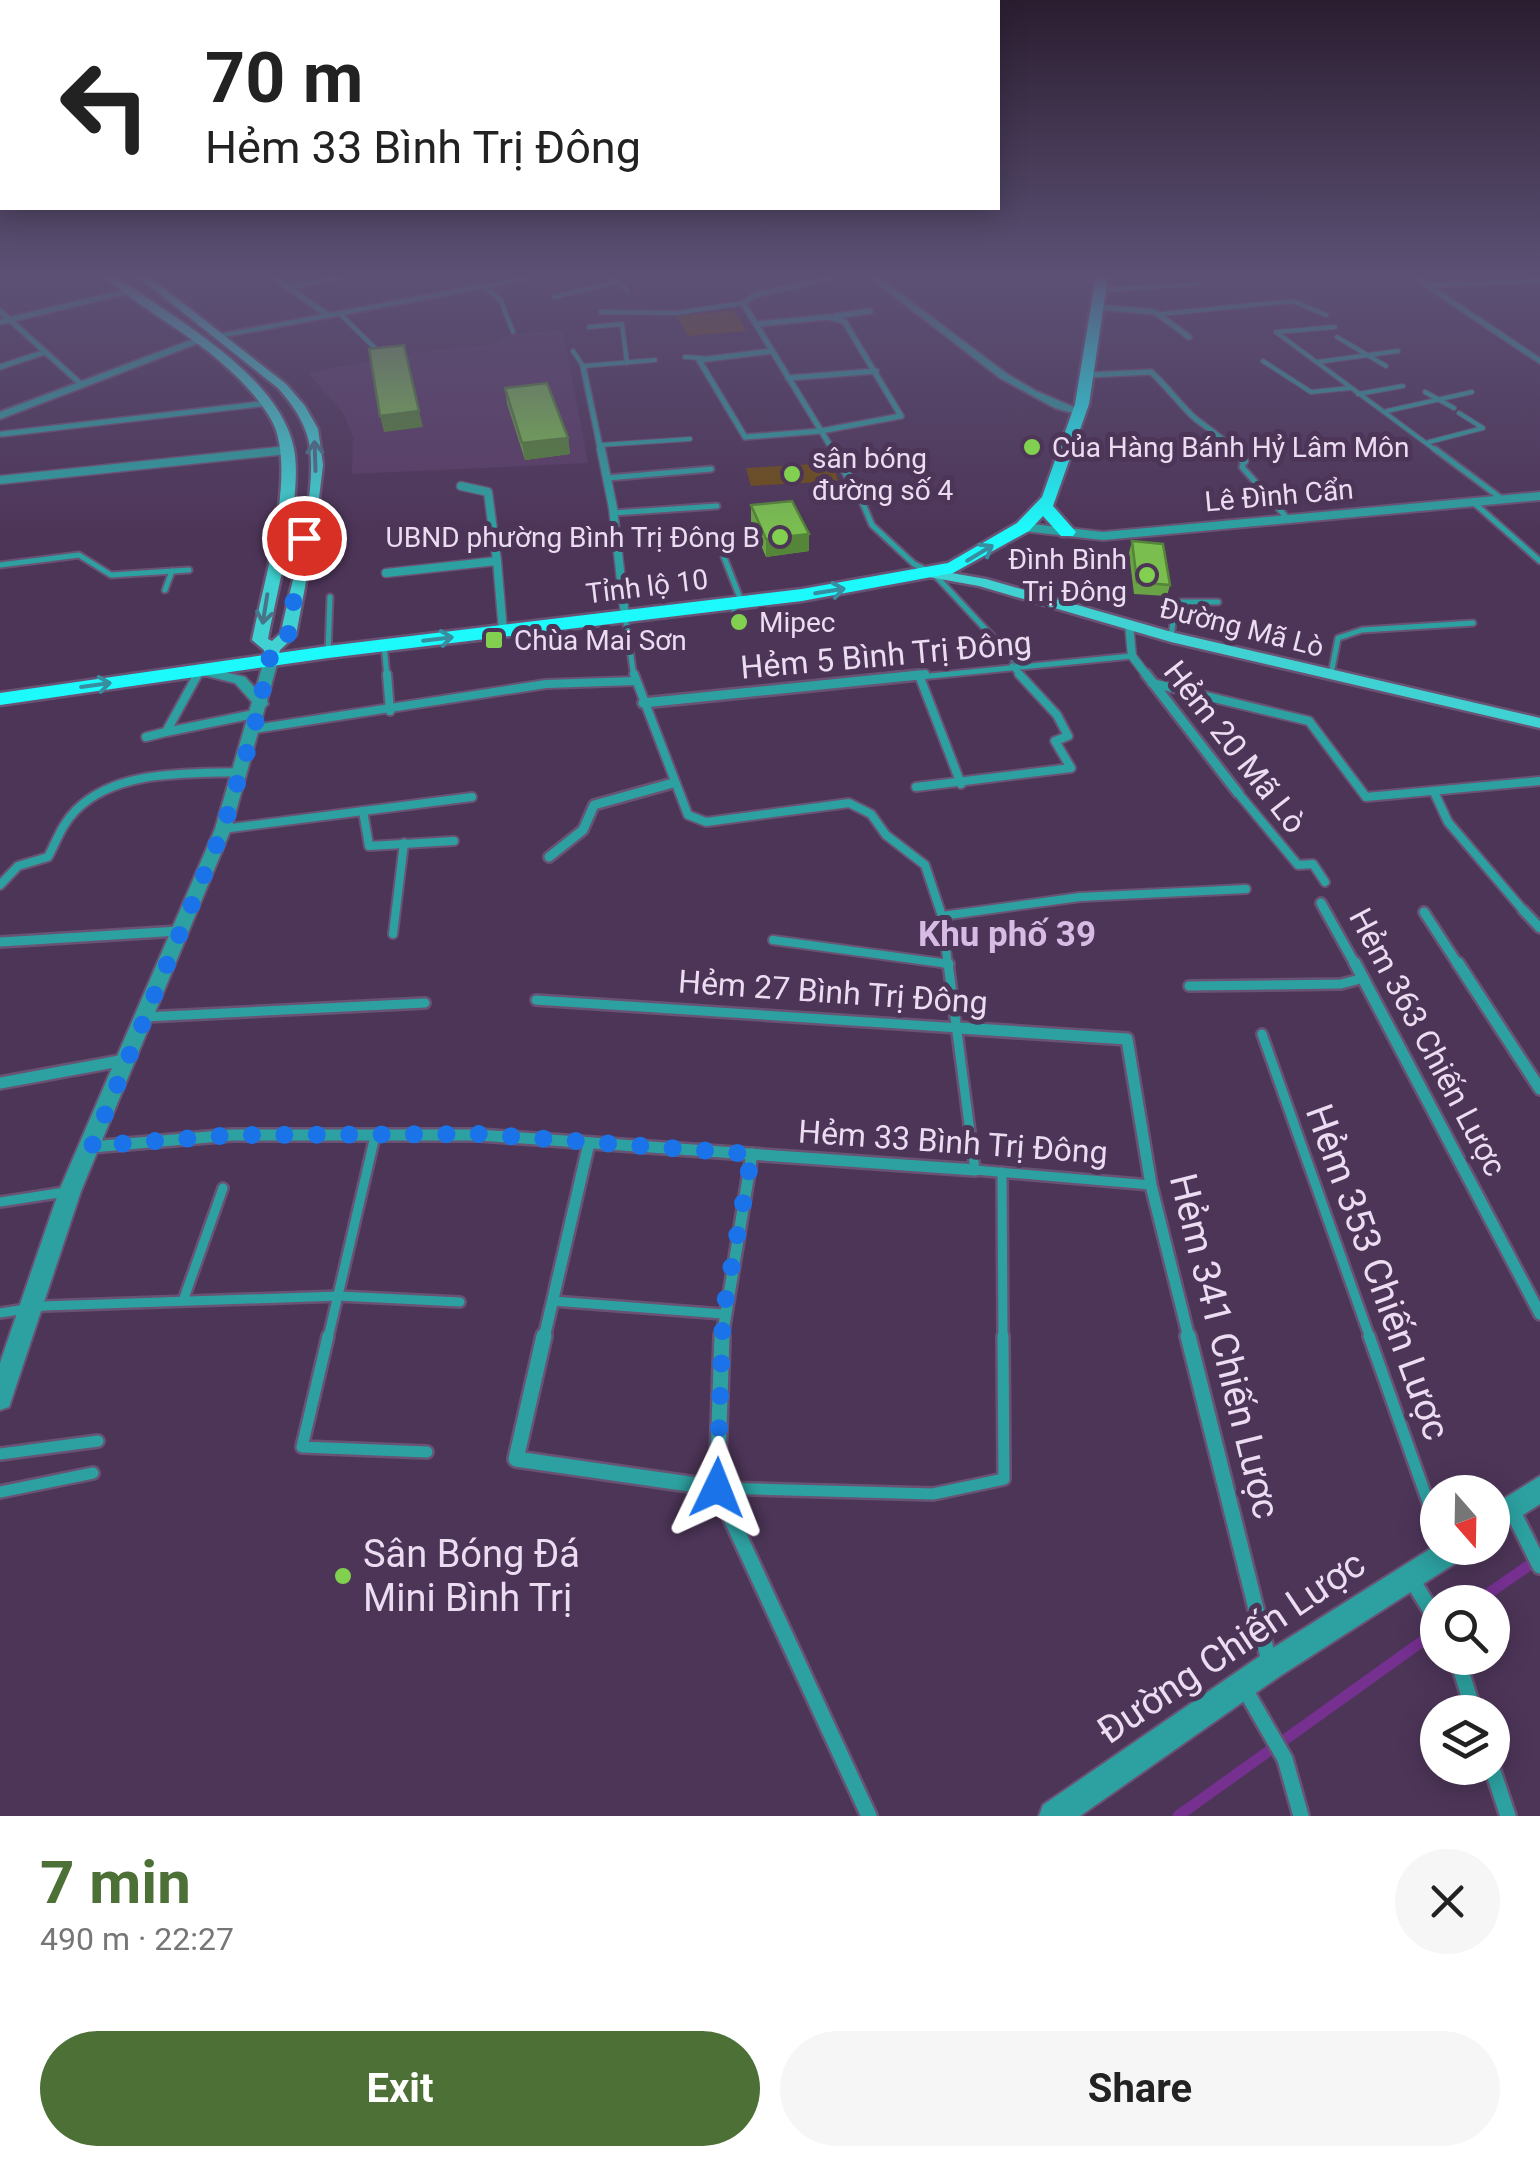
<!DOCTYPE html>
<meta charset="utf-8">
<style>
body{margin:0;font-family:Roboto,sans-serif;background:#f6f6f6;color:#222;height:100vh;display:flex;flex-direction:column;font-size:38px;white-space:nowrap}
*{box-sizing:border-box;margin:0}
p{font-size:32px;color:#767676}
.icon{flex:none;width:55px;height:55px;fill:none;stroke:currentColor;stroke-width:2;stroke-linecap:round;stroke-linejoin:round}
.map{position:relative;height:1816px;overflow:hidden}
.side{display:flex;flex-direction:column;background:#fff;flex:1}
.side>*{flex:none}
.top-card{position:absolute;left:0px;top:0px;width:1000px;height:210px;box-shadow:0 5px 25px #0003;background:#fff;color:#222;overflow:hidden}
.needle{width:65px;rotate:160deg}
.buttons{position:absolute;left:1420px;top:1475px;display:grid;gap:20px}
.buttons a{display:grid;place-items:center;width:90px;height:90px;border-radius:50%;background:#fff;box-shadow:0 5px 25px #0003;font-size:50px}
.pin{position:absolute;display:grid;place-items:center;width:85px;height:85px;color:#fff;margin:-42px;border:5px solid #fff;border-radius:50%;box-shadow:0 2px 10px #0007}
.me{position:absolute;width:110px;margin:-55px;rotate:2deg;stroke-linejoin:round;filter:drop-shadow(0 0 8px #0008)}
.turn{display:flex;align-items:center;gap:35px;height:210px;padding:0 40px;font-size:45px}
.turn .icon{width:130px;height:130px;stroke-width:2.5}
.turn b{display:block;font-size:70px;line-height:85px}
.round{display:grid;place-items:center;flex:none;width:105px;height:105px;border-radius:52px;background:#f6f6f6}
.headline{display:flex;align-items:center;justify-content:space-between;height:170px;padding:0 40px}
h1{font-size:60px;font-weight:700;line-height:75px;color:#4d7036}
.action{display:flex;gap:20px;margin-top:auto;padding:20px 40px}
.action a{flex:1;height:115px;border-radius:60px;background:#4d7036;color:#fff;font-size:40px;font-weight:700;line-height:115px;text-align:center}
.action a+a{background:#f6f6f6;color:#222}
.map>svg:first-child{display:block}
.built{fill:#593c65}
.green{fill:#6f4d16}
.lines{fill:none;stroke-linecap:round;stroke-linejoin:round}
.stream{stroke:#753090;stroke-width:11}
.service-far4-casing{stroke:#695374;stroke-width:6}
.service-far3-casing{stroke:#695374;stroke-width:9}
.service-far2-casing{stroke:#695374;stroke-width:12}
.service-far1-casing{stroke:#695374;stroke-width:14}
.service-casing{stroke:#695374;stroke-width:16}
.minor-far4-casing{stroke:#695374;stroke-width:8}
.minor-far3-casing{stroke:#695374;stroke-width:11}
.minor-far2-casing{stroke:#695374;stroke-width:14}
.minor-far1-casing{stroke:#695374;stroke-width:16}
.minor-casing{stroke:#695374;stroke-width:20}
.tertiary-casing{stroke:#695374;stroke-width:4}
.secondary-casing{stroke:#695374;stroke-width:5}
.primary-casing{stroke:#695374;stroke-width:5}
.service-far4{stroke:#2da1a1;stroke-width:4}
.service-far3{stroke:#2da1a1;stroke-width:5}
.service-far2{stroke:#2da1a1;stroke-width:8}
.service-far1{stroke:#2da1a1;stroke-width:9}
.service{stroke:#2da1a1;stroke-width:11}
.minor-far4{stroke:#2da1a1;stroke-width:5}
.minor-far3{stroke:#2da1a1;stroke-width:8}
.minor-far2{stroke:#2da1a1;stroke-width:9}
.minor-far1{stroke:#2da1a1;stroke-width:11}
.minor{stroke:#2da1a1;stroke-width:15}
.tertiary{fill:#2da1a1;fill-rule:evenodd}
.secondary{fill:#40d2d2;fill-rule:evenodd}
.primary{fill:#1dfafb;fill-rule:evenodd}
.wall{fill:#69a345}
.shaded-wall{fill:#558538}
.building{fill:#7abe50;stroke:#558538;stroke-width:2.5}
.oneway{stroke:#487489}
.oneway2{stroke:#378ea1}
.route{stroke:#1a73e8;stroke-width:18;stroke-dasharray:0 32.4}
.poi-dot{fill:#82d04f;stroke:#4d3558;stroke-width:4}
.labels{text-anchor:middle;stroke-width:10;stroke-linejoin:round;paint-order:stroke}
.far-poi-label{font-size:28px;fill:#ebdcf2;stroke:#4d3558;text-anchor:start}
.far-street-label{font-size:28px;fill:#ebdcf2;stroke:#4d3558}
.street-label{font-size:32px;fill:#ebdcf2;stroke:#4d3558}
.neighbourhood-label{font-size:35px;font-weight:bold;fill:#d8bbe5;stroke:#4d3558}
.near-street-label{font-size:38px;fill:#ebdcf2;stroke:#4d3558}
.near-poi-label{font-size:38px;fill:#ebdcf2;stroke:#4d3558;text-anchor:start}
</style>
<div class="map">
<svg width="1540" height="1816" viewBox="0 0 1540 1816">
<rect width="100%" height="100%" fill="#4d3558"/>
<path class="built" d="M563 330 588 463 352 474 353 438 344 414 308 373 400 354 487 345 512 334Z"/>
<g class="green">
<path d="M734 310 746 331 688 336 677 316Z"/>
<path d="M833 463 838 481 751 486 746 468Z"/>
</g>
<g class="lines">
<g class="stream">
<path d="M1476 1602 1538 1559"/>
<path d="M1178 1816 1438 1630"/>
</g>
<g class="service-far4-casing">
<g id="service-far4">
<path d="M609 276 627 290"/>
<path d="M1207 276 1255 277"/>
<path d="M485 287 501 301 513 332"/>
<path d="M1100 290 1197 284 1203 276"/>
<path d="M554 297 616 282"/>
<path d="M601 312 677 313 743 303"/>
<path d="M339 313 379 352"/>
<path d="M1160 314 1293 301 1326 315"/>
<path d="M589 327 622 324 627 363"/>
<path d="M1335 327 1276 332 1438 452"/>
<path d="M1337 337 1386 366"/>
<path d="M573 351 583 366 655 360"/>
<path d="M685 357 703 358"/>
<path d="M1263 361 1311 392 1350 388"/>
<path d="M1317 362 1398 351"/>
<path d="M1425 392 1454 408"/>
<path d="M1358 394 1403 386"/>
<path d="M1387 411 1472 392"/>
<path d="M1429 442 1483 428 1459 413"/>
<path d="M600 445 690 439"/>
</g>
</g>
<g class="service-far3-casing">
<g id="service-far3">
<path d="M1435 449 1502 499"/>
<path d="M1244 461 1242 467 1288 519"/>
<path d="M607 478 711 469"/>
<path d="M858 492 872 525 914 564 934 574 1019 665"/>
<path d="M1473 502 1540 561"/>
<path d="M613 513 717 506"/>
<path d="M724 557 742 603"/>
<path d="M0 565 79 555 111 575 189 570"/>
<path d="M165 590 172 571"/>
<path d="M732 604 738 621"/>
<path d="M625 616 634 677"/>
<path d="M1171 637 1175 607 1180 602H1218"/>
<path d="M384 645 387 677"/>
<path d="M328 652 330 597"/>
<path d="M1012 666 1022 677"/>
<path d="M1331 674 1338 638 1362 630 1473 623"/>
<path d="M197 677 200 670"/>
<path d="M920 677 1132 656"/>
</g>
</g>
<g class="service-far2-casing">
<g id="service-far2">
<path d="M387 674 390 711"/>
<path d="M634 674 688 815 706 822 849 803 871 814 886 835 925 865 942 916 948 966"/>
<path d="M925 674 919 675 961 784"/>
<path d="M1152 683 1309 721 1366 797 1540 781"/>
<path d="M254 729 546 684 635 681"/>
<path d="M166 732 254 714"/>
<path d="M146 737 166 732 198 674"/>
<path d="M916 787 1071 768 1055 741 1068 736 1057 715 1019 674"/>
<path d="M1238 793 1298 865 1313 864 1325 882"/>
<path d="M1435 794 1448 822 1523 910"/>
<path d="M363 811 369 846 454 841"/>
<path d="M223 829 472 797"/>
<path d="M0 885 18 866 48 857C57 840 62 824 76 810 117 769 188 774 241 772"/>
<path d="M942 916 1080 897 1246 889"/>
<path d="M393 934 404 843"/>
<path d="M773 940 949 964"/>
</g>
</g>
<g class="service-far1-casing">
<g id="service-far1">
<path d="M944 963 949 964"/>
<path d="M948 963 975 1170 1151 1185"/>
<path d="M1189 986 1341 984 1364 978"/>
<path d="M536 1000 959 1028"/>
<path d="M145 1017 425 1003"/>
<path d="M1262 1034 1370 1338"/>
<path d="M1002 1172 1003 1338"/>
<path d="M0 1202 65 1192"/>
<path d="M183 1301 223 1188"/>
<path d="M553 1301 723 1314"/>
<path d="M0 1313 44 1306 339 1296 460 1302"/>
<path d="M328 1338 375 1136"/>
</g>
</g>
<g class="service-casing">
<g id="service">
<path d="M328 1336 302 1447 427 1452"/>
<path d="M1369 1336 1438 1530"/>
<path d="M0 1454 98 1441"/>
<path d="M717 1488 933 1494 1004 1479 1003 1336"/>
<path d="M0 1492 93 1473"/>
</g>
</g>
<g class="minor-far4-casing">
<g id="minor-far4">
<path d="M271 276 328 315"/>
<path d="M1413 276 1540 361"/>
<path d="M1429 285 1540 281"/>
<path d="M289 287 345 276"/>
<path d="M1097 307 1155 312 1189 337"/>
<path d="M0 311 82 385"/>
<path d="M836 316 870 311"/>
<path d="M0 322 129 291"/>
<path d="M756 324 828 317 844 321 901 416 821 431 745 437 699 360 772 351"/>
<path d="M583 366 601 452"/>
<path d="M0 367 45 352"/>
<path d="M1087 375 1151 372C1167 386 1184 410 1197 420 1212 431 1223 438 1236 452"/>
<path d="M788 378 876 371"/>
<path d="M2 434 268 403"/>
<path d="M270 452 288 450"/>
<path d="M834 452 743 303 755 295 837 276"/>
</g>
</g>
<g class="minor-far3-casing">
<g id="minor-far3">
<path d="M601 449 613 508 625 616"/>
<path d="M832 449 858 492"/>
<path d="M1234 449 1244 461"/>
<path d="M0 480 288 450"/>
<path d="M461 486 488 492 497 561"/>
<path d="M386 573 497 561 503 631"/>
<path d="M1129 624 1132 656 1148 677"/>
<path d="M903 677 919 675"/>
</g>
</g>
<g class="minor-far2-casing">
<g id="minor-far2">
<path d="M1146 674 1238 793"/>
<path d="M643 703 919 675"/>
<path d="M549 857 583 830 594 805 673 783"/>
<path d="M1321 903 1356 966"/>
<path d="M1523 910 1540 928"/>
<path d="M1424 912 1459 966"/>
<path d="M0 942 179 931"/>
</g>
</g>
<g class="minor-far1-casing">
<g id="minor-far1">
<path d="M1355 963 1540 1314"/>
<path d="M1458 963 1540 1089"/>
<path d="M959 1028 1127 1039 1151 1185 1189 1338"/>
<path d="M0 1083 125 1060"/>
<path d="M91 1147 232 1135H479L975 1170"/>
<path d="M544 1338 589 1143"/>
<path d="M722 1338 752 1154"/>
</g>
</g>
<g class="minor-casing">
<g id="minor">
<path d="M544 1336 516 1459 717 1488"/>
<path d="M722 1336 717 1488 869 1816"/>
<path d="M1188 1336 1270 1665"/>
<path d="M1512 1510 1540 1566"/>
<path d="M1412 1580 1438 1622"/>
<path d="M1457 1658 1474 1712"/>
<path d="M1243 1686 1285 1759 1301 1816"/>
<path d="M1492 1768 1508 1816"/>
</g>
</g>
<g class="tertiary-casing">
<g id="tertiary">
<path d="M529 276H547L219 338 214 335Z"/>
<path d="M868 276H877L1007 374 1036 391 1085 412 1080 415 1055 408 1000 378Z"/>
<path d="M196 338 199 339V343L0 419V412Z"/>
<path d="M1540 492V500L1103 540 1023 531 1017 527 1023 523 1103 532Z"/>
<path d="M271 656 278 660 267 701 268 704 265 707 231 829 81 1191 9 1407 0 1410V1363L59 1191 215 829 252 702 235 683 195 673 193 670 200 666 245 677 256 689 264 660Z"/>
<path d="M1540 1476V1504L1492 1535V1506Z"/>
<path d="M1438 1544V1548H1469L1465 1557 1280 1676 1080 1816H1039L1043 1805 1260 1656Z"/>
</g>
</g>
<g class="secondary-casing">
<g id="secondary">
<path d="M104 276H115C172 317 280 375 294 449 303 495 277 590 268 639L272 641 281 633C291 581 319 493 309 442 304 420 292 404 278 388L137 276H148L286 384 305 406 318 429 323 465 314 539 296 635 280 650 277 663H265L264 650 252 640C263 585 298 470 272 421 257 394 233 372 210 353 176 326 136 305 104 276Z"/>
<path d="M934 570 986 579 1175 633 1540 718V728L1171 642 979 586 929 577V571Z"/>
</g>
</g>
<g class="primary-casing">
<path id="primary" d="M1096 276H1108L1089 404 1053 506 1076 532 1073 536H1061L1043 516 1029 531 953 573 802 601 328 658 0 705V693L328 646 802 589 948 563 1017 523 1042 497 1075 404Z"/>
</g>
<use href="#service-far4" class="service-far4"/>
<use href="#service-far3" class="service-far3"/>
<use href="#service-far2" class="service-far2"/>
<use href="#service-far1" class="service-far1"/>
<use href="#service" class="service"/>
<use href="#minor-far4" class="minor-far4"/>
<use href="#minor-far3" class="minor-far3"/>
<use href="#minor-far2" class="minor-far2"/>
<use href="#minor-far1" class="minor-far1"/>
<use href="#minor" class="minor"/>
<use href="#tertiary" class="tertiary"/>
<use href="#secondary" class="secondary"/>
<use href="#primary" class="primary"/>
</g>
<g class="wall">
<path d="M505 388 568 438 570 454 525 460 507 404Z"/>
<path d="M751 505 809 551 766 557 751 522Z"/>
<path d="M1132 541 1170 585 1167 596 1134 594 1129 553Z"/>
</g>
<g class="shaded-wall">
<path d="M419 411 423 427 384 432 380 416Z"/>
<path d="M568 438 570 454 525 460 522 443Z"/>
<path d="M809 534V551L766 557V539Z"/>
</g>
<g class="building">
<path d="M404 345 419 411 380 416 369 349Z"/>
<path d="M547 383 568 438 522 443 505 388Z"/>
<path d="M792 501 809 534 766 539 751 505Z"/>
<path d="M1132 541 1163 544 1170 585 1137 582Z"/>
</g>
<defs><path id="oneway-shaft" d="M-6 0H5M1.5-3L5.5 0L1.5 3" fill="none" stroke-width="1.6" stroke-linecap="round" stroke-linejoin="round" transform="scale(2.5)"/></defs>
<g class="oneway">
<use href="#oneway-shaft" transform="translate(315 456) rotate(-92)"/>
<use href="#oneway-shaft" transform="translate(265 609) rotate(99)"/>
</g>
<g class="oneway2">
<use href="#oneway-shaft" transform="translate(980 553) rotate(-31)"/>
<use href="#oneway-shaft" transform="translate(830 591) rotate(-9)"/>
<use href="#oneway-shaft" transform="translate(438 639) rotate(-7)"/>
<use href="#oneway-shaft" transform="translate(96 685) rotate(-8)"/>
</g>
<linearGradient id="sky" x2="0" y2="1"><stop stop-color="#2a1d30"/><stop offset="0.52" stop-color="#5c5175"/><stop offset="1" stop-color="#5c5175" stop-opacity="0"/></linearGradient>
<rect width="1540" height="530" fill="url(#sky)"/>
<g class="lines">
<path class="route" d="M304 538 288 635 272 648 254 729 223 829 92 1146 232 1135 479 1134 752 1154 723 1314 717 1488"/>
</g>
<g class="poi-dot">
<circle cx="1032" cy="447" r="10"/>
<circle cx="792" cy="474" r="10"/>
<circle cx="780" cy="537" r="10"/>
<circle cx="1147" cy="575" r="10"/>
<circle cx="739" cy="622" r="10"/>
<rect x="484" y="630" width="20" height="20" rx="5"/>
<circle cx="343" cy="1576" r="10"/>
</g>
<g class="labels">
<g class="far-poi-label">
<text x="1052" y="457">Của Hàng Bánh Hỷ Lâm Môn</text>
<text x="812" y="468">sân bóng<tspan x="812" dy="32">đường số 4</tspan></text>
<text x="760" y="547" text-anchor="end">UBND phường Bình Trị Đông B</text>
<text x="1127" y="569" text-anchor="end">Đình Bình<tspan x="1127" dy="32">Trị Đông</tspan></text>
<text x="759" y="632">Mipec</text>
<text x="514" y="650">Chùa Mai Sơn</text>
</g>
<g class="far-street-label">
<text transform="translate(1279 495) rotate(-5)" y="10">Lê Đình Cẩn</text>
<text transform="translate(647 586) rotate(-7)" y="10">Tỉnh lộ 10</text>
<text transform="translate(1242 627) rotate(14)" y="10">Đường Mã Lò</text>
</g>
<g class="street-label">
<text transform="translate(886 655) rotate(-5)" y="11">Hẻm 5 Bình Trị Đông</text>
<text transform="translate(1235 747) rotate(52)" y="11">Hẻm 20 Mã Lò</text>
<text transform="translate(833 992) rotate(4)" y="11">Hẻm 27 Bình Trị Đông</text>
<text transform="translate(1428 1042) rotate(62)" y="11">Hẻm 363 Chiến Lược</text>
<text transform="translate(953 1142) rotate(4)" y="11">Hẻm 33 Bình Trị Đông</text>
</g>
<g class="neighbourhood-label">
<text x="1007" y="946">Khu phố 39</text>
</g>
<g class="near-street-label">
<text transform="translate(1378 1272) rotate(70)" y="13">Hẻm 353 Chiến Lược</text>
<text transform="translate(1225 1346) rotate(76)" y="13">Hẻm 341 Chiến Lược</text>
<text transform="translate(1231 1647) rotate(-34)" y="13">Đường Chiến Lược</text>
</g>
<g class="near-poi-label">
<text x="363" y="1567">Sân Bóng Đá<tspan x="363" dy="44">Mini Bình Trị</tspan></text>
</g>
</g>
</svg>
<div class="buttons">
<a><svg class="needle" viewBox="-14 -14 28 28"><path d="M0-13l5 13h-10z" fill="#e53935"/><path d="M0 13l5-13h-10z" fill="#767676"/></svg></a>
<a><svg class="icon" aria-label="search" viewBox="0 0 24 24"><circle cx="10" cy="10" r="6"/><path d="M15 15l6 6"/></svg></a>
<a><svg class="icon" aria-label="layers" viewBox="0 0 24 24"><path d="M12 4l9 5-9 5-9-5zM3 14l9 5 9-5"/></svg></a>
</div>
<div class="pin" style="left:304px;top:538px;background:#d93025"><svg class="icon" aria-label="arrive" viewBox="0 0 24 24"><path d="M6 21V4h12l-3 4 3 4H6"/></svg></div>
<svg class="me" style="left:717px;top:1488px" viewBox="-20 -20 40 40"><path d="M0-17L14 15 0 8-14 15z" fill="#1a73e8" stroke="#fff" stroke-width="4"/></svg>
<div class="top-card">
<div class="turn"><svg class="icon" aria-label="left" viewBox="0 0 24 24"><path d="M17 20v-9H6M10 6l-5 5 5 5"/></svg><div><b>70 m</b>Hẻm 33 Bình Trị Đông</div></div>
</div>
</div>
<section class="side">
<div class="headline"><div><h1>7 min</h1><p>490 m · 22:27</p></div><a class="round"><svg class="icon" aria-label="close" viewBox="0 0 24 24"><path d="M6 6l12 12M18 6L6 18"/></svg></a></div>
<div class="action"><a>Exit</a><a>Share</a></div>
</section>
